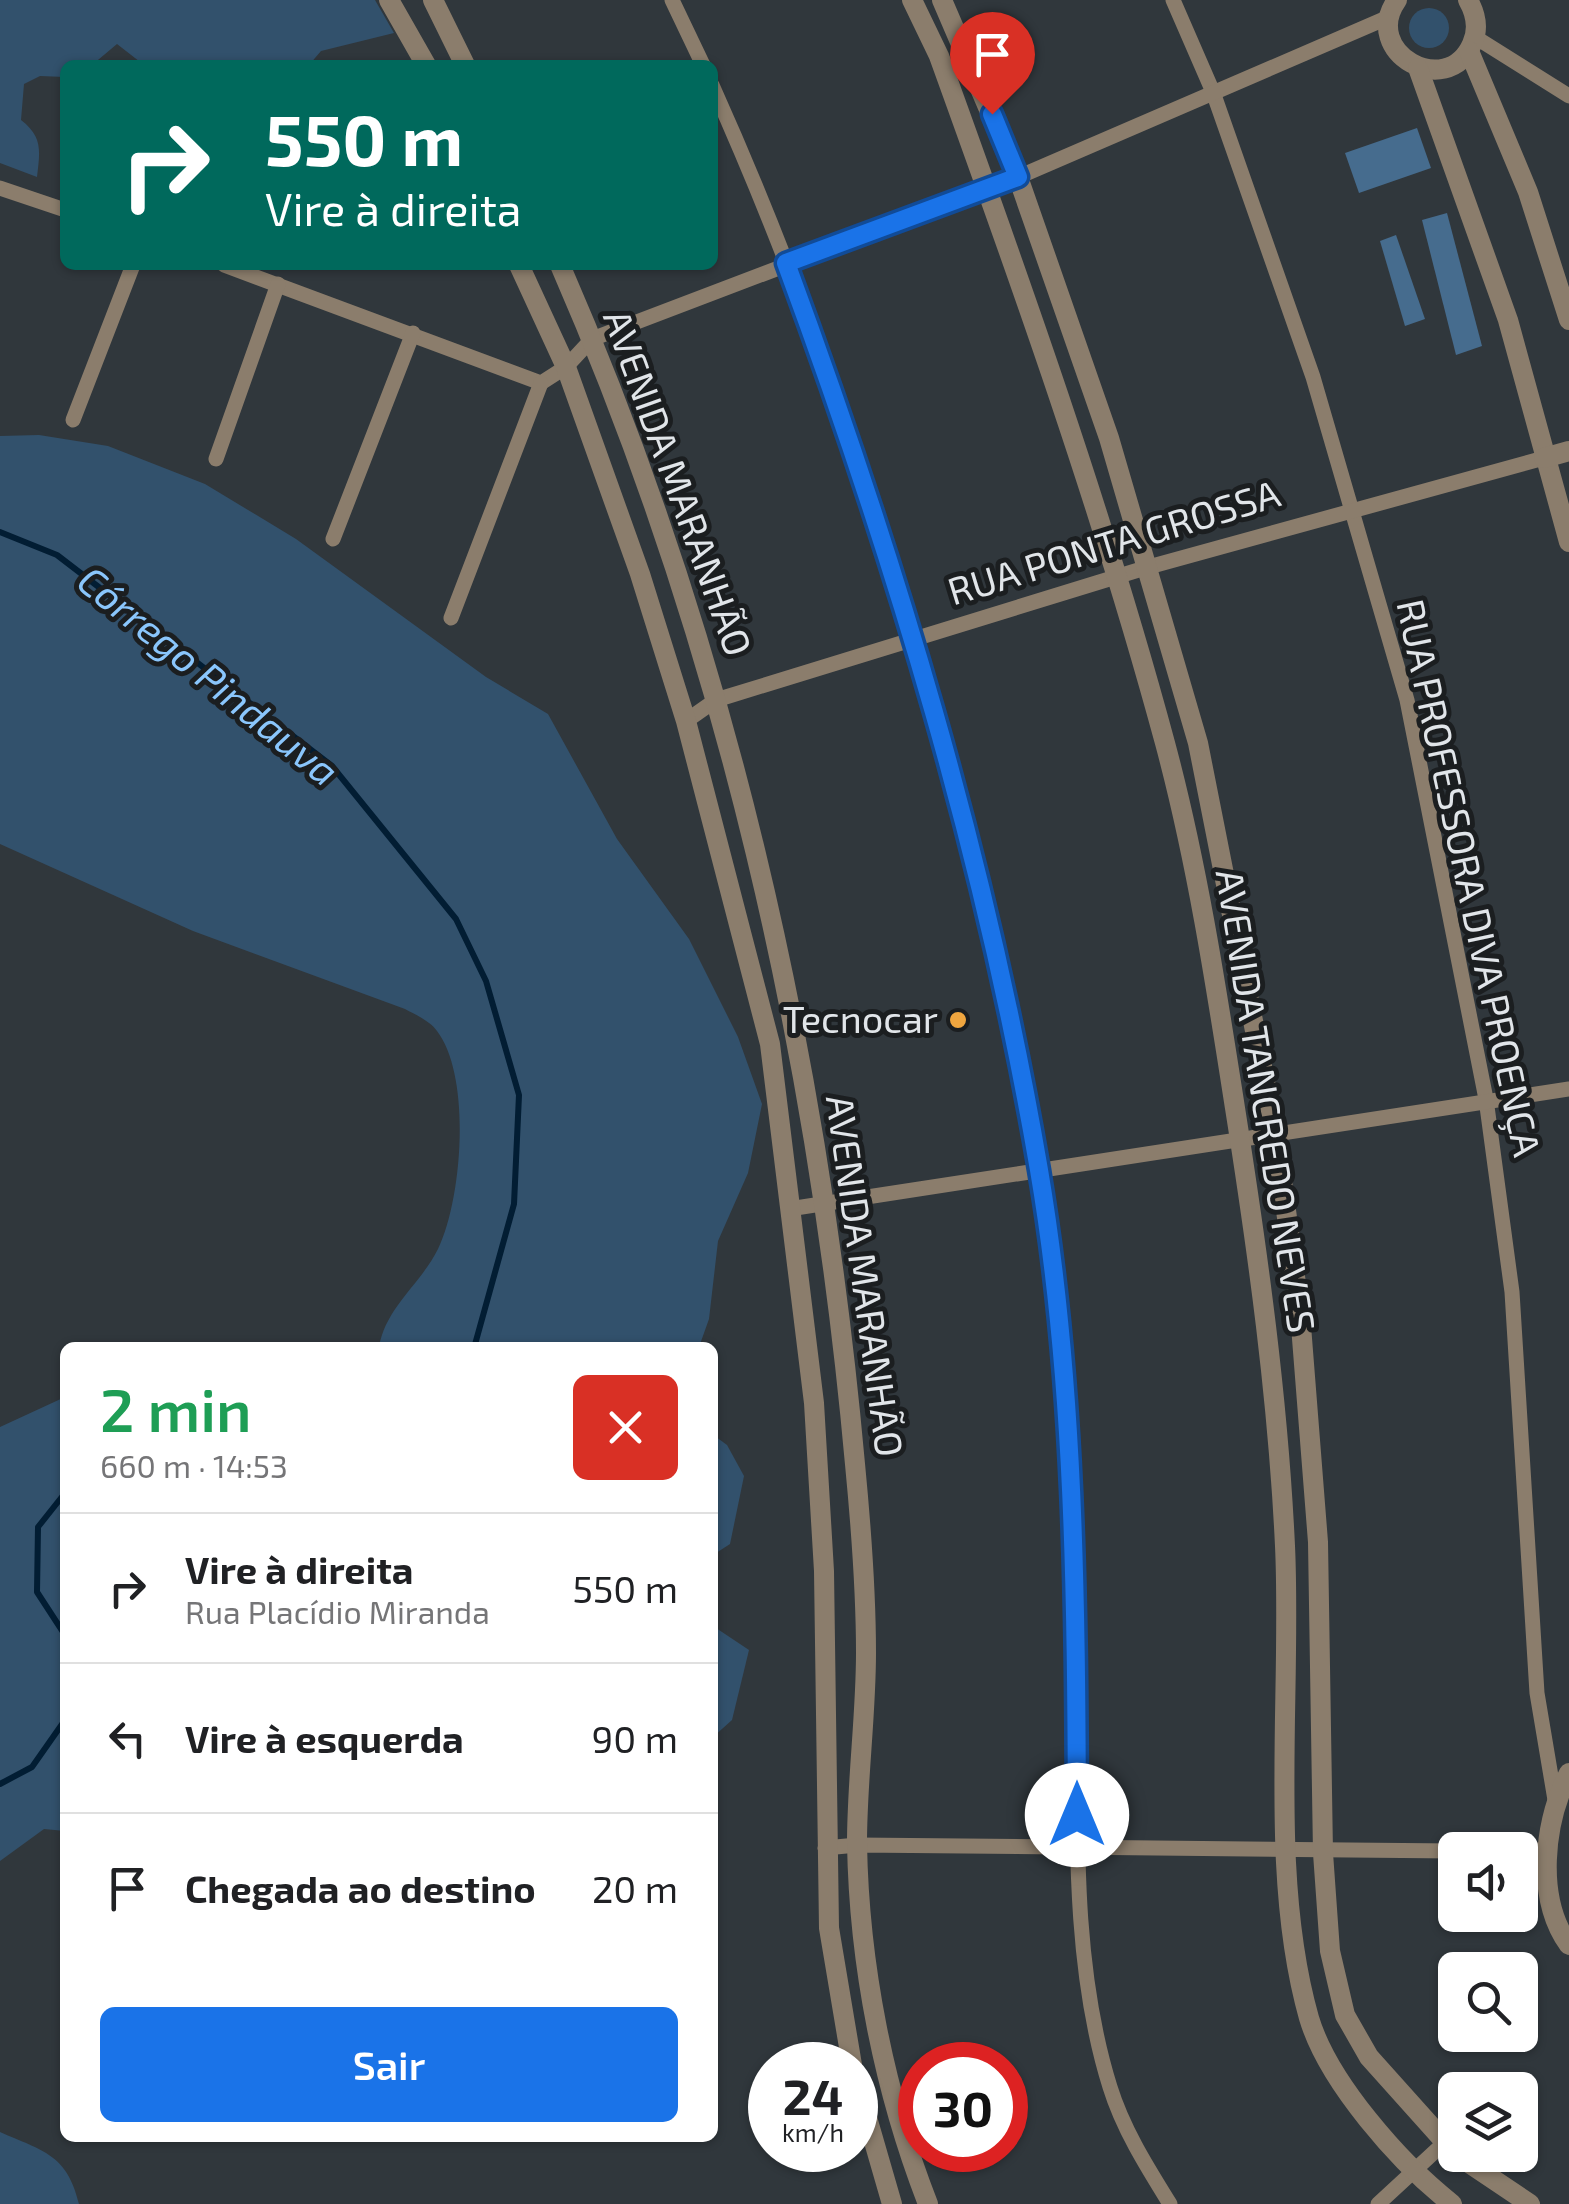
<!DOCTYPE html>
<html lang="pt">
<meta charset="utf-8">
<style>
body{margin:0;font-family:"Exo 2",sans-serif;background:#f6f6f6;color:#202124;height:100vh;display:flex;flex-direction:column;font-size:38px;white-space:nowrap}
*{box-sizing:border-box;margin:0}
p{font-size:32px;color:#757577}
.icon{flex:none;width:55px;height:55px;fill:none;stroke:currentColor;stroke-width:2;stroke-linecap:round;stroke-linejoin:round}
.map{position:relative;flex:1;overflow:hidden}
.sheet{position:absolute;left:60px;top:1342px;width:658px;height:800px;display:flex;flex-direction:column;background:#fff;border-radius:15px;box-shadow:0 2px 8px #0004}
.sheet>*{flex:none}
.top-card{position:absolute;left:60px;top:60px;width:658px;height:210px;border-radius:15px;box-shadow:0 2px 8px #0004;background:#00695c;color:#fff;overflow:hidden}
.tools{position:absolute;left:1438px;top:1832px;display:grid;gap:20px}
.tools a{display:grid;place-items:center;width:100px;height:100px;border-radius:15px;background:#fff;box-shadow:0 2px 8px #0004;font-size:50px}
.speed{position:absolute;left:748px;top:2042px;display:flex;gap:20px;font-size:50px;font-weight:700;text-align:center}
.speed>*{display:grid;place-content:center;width:130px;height:130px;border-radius:50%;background:#fff;box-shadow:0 2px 8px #0004;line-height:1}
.speed small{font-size:25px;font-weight:400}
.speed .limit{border:15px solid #d22;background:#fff;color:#111}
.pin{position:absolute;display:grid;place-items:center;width:85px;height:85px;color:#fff;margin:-102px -42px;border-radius:50% 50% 50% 0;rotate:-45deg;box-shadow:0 0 10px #0007}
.pin .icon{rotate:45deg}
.me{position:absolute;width:110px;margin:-55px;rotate:0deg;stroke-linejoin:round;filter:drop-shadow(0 0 8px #0008)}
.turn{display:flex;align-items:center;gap:35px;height:210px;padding:0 40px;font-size:45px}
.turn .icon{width:130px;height:130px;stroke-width:2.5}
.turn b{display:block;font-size:70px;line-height:85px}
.round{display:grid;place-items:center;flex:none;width:105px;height:105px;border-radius:15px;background:#f6f6f6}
.overview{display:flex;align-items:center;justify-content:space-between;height:170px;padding:0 40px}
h1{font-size:60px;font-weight:600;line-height:75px;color:#1e9e55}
.cta{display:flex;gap:20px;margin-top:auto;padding:20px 40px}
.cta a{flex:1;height:115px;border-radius:15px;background:#1a73e8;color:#fff;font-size:40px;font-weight:600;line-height:115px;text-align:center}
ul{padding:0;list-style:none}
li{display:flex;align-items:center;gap:30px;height:150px;padding:0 40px;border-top:2px solid #e0e0e0}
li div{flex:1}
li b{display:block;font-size:38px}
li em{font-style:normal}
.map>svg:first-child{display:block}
.green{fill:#32516c}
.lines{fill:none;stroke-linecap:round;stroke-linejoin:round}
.stream{stroke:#021d33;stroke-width:6}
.building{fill:#466c8e}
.minor{stroke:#8b7d6c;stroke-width:15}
.tertiary{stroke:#8b7d6c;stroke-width:20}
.route-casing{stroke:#114b97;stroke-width:25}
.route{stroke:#1a73e8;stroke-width:18}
.poi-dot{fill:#f0a63f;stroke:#1b1e20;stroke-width:4}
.labels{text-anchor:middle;stroke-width:10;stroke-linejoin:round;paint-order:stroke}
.street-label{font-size:38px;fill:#e1e5e9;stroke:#1b1e20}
.poi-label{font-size:38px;fill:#e1e5e9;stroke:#1b1e20;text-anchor:end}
.water-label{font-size:40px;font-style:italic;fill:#8ac6fc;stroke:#1b1e20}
</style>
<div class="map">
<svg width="1569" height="2204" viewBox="0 0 1569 2204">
<rect width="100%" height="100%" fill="#30373c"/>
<g class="green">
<path d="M0 0H375L394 33 321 51 309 65H144L117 44 92 65H65V77L40 76 24 84 21 120C43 137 40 151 37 177L0 163Z"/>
<circle cx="1429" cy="28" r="20"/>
<path d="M39 435 108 446 205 484 296 539 486 677 548 714 617 839 689 939 738 1037 762 1104 748 1173 718 1241 709 1319 699 1347H379C386 1307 420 1285 438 1249 462 1200 472 1077 437 1031 430 1021 416 1015 405 1009L193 931 0 844V436Z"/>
<path d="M65 1397V1831L44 1829 0 1861V1427Z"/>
<path d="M712 1434 727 1445 744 1476 730 1544 713 1555Z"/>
<path d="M713 1626 749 1650 732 1720 713 1737Z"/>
<path d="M0 2132C43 2151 67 2154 79 2204H0Z"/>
</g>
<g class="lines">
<g class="stream">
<path d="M0 532 57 555 332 766 456 919 486 981 519 1095 514 1204 474 1348"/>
<path d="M65 1493 38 1527 37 1592 65 1635"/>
<path d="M0 1784 32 1767 65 1720"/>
</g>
</g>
<g class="building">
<path d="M1417 128 1431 168 1359 193 1345 153Z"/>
<path d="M1447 213 1482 346 1456 355 1422 220Z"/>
<path d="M1396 235 1425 319 1405 326 1380 241Z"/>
</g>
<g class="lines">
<g class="minor">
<path d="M672 0 703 65"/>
<path d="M1173 0 1213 92 1313 377 1407 700 1486 1099 1512 1292 1537 1693 1555 1800"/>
<path d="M1475 37 1569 96"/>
<path d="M712 85C821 327 901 579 965 835 994 948 1024 1062 1040 1179 1061 1331 1072 1485 1076 1639 1080 1784 1066 1947 1110 2087 1123 2129 1147 2167 1170 2204"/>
<path d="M0 188 65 210"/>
<path d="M224 265 541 383 566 367 592 339 1018 177 1389 17"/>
<path d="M73 420 133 265"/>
<path d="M216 459 278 284"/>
<path d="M333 539 413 333"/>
<path d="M451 618 541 383"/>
<path d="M686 721 716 700 1145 568 1544 458"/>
<path d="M789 1209 1569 1089"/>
<path d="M825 1848 857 1845 1455 1851"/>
<path d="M1520 1850H1545"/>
<path d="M1378 2204 1443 2144"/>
</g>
<g class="tertiary">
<path d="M389 0 426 65"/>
<path d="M433 0 465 65"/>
<path d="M912 0 939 56C1021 283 1102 510 1165 743 1197 862 1216 986 1235 1108 1258 1254 1278 1398 1285 1546 1292 1696 1268 1874 1309 2018 1328 2082 1400 2163 1452 2204"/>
<path d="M942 0 1018 177 1109 438 1198 743 1276 1137 1300 1313 1318 1542 1323 1853 1330 1951 1345 2015 1369 2057 1455 2153"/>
<path d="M1397 0C1360 52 1447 101 1472 44 1479 29 1476 14 1468 0"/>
<path d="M1469 51 1528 192 1569 320"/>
<path d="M1418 68 1508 320 1569 542"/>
<path d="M519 265 566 367 640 574 686 721 770 1044 814 1403 824 1571 829 1928 852 2065"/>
<path d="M560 265C725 643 818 1053 855 1464 861 1526 866 1591 866 1653 866 1716 857 1780 857 1843 859 1965 884 2091 928 2204"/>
<path d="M1544 458 1569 451"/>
<path d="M1569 1773C1544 1822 1535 1898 1569 1945"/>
<path d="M855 2076 892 2204"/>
<path d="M1457 2155 1530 2204"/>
</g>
</g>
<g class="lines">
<g class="route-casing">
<path id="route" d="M992 114 1018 177 786 263C895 558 986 859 1039 1170 1075 1382 1076 1601 1077 1815"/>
</g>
<use href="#route" class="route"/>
</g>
<circle class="poi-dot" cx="958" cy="1020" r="10"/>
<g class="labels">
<g class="street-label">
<text transform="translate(677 483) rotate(70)" y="13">AVENIDA MARANHÃO</text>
<text transform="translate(1114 543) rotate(-17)" y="13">RUA PONTA GROSSA</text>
<text transform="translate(1468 878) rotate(78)" y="13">RUA PROFESSORA DIVA PROENÇA</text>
<text transform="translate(1265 1101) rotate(81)" y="13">AVENIDA TANCREDO NEVES</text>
<text transform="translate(864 1276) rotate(82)" y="13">AVENIDA MARANHÃO</text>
</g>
<g class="poi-label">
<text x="938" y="1033">Tecnocar</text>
</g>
<g class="water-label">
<text transform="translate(208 676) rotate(39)" y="14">Córrego Pindauva</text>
</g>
</g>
</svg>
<div class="tools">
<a><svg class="icon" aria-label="sound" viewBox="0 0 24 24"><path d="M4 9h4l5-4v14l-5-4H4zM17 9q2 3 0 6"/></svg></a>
<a><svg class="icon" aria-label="search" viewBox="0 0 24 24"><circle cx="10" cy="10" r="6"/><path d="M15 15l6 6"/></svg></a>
<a><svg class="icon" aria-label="layers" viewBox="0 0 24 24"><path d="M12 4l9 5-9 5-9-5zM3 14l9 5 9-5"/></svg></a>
</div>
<div class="speed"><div>24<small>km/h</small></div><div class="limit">30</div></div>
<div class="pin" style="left:992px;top:114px;background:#d93025"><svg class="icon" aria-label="arrive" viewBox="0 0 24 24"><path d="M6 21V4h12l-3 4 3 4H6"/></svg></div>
<svg class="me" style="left:1077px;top:1815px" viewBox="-20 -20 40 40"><circle r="19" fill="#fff"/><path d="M0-13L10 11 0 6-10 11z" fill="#1a73e8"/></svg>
<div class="top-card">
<div class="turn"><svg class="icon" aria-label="right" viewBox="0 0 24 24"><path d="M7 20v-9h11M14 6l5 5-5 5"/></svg><div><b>550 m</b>Vire à direita</div></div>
</div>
<section class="sheet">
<div class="overview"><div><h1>2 min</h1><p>660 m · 14:53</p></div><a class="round" style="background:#d93025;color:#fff"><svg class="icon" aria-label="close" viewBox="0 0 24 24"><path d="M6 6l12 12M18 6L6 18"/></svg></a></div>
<ul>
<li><svg class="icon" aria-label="right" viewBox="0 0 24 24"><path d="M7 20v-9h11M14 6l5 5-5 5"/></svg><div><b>Vire à direita</b><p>Rua Placídio Miranda</p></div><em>550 m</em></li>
<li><svg class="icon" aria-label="left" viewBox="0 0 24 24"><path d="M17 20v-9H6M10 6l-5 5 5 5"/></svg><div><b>Vire à esquerda</b></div><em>90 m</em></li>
<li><svg class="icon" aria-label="arrive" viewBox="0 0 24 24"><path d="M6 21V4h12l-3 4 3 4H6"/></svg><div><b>Chegada ao destino</b></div><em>20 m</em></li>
</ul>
<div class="cta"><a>Sair</a></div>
</section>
</div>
